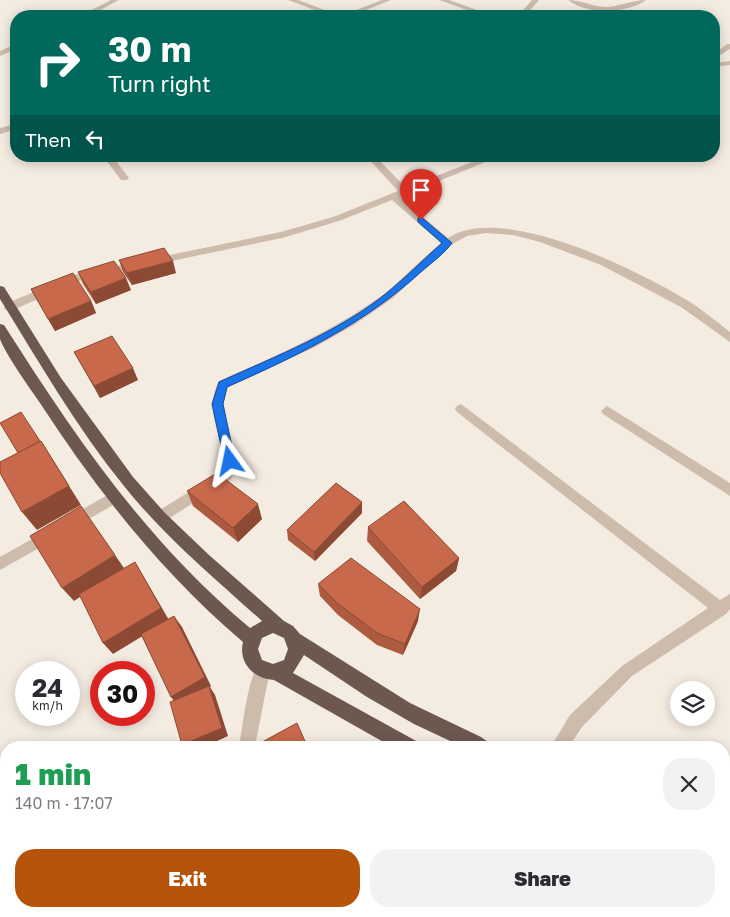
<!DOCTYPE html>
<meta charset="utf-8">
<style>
body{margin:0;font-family:"Golos Text",sans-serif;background:#f2f2f3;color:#2b2b33;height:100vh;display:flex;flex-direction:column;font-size:19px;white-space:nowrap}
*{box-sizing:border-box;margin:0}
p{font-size:16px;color:#7c7c81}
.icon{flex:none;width:28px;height:28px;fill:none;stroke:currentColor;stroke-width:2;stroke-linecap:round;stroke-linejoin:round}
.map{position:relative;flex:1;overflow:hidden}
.details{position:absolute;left:0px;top:741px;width:730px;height:176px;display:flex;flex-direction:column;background:#fff;border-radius:20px 20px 0 0;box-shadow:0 2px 12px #0003}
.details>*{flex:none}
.guide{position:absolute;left:10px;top:10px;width:710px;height:152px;border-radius:20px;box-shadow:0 2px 12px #0003;background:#00695c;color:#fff;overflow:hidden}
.tools{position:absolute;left:670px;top:681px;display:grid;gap:10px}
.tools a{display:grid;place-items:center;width:45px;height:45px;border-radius:50%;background:#fff;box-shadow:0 2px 12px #0003;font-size:25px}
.speed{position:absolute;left:15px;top:661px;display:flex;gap:10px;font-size:25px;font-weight:700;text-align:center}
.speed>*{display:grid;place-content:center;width:65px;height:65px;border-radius:50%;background:#fff;box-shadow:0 2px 12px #0003;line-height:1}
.speed small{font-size:12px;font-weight:400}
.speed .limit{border:8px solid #d22;background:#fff;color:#111}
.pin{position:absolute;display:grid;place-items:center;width:42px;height:42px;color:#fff;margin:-51px -21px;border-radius:50% 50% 50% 0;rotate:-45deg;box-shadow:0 0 5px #0007}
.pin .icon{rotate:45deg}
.me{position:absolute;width:55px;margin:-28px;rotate:348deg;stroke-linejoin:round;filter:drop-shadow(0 0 4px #0008)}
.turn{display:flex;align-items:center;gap:18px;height:105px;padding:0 15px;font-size:22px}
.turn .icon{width:65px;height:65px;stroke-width:2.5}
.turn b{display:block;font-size:35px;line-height:42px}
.then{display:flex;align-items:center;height:48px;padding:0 15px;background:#0003;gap:10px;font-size:19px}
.round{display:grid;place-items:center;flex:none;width:52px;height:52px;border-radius:20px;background:#f2f2f3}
.head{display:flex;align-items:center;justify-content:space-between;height:85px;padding:0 15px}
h1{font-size:30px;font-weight:800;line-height:38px;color:#1e9e55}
.button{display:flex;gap:10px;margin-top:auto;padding:10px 15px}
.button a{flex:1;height:58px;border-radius:20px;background:#b45309;color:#fff;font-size:20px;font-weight:800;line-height:58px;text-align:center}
.button a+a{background:#f2f2f3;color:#2b2b33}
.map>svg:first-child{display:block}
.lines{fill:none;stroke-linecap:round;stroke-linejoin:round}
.service{fill:#cdbbac;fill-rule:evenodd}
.minor{fill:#cdbbac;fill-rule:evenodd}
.trunk{fill:#6c584f;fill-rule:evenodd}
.wall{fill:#ac5a40}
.shaded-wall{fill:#8c4a34}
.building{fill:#c8694b;stroke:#8c4a34}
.route{fill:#1a73e8;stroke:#114b97}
</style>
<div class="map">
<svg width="730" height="917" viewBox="0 0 730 917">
<rect width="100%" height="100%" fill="#f4ebe1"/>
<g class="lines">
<path class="service" d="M103 156H112L129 178 127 180H121Z"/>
<g class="minor">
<path d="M111 0H119L89 16H80Z"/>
<path d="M288 0H298L341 16H331Z"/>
<path d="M382 0H391L351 16H341Z"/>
<path d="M439 0H449L494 16H484Z"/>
<path d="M532 0H539L525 16H518Z"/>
<path d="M568 0C581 0 593 7 607 7 621 6 633 0 646 0 627 14 587 15 568 0Z"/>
<path d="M16 44V49L0 56V51Z"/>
<path d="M727 44H730V49L714 59V54Z"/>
<path d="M730 61V65L714 67V63Z"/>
<path d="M16 124V129L0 134V128Z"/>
<path d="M366 156H375L406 188 487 156H500L400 197 448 238C503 202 639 271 690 302 704 311 717 322 730 332V342L681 307 601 265 540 242 513 235 486 233 467 236 447 247 393 298 354 325 313 348 228 387 223 404 236 461 231 479 165 521 160 523 155 521 153 517 155 513 221 472C229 439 201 416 219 381 276 356 333 331 384 294 404 278 421 259 441 243L392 200 339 221 282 238 84 279 13 310H5L4 307 5 304 78 274 281 232 333 217 398 191Z"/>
<path d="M461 404 720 600 730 594V609L726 614 632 676 582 727 568 748H550L570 715 622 666 708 608 457 412 455 409 457 406Z"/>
<path d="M607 406 730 483V496L603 414 601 411Z"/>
<path d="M113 492 118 494 119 498 118 502 77 526 72 528 67 526 65 522 67 518Z"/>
<path d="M48 530 53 532 55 536 53 540 0 570V557Z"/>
<path d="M262 662 267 665 270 670 256 741 258 748H242L240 741C244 716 247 688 257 665Z"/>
<path d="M155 911H179L177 917H153Z"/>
<path d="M298 911H316L318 917H300Z"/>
</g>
<g class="trunk">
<path d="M0 286 4 287 61 378 133 477 165 513 209 555 284 621 293 626 300 634 410 703 481 737 488 742 491 748H465L414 724 367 697 304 655 293 673 418 742 421 748H394L274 680C254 679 238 663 243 642 162 573 98 492 40 403 29 387 6 355 0 339 0 334 0 328 0 324L4 325C76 438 146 541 250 628L262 621C214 578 164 536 124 486 77 428 39 362 0 299ZM273 633 284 638 288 649 284 660 273 664 262 660 258 649 262 638Z"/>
<path d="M724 821 730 823V841L724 839Z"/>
</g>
</g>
<g class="wall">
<path d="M119 260 176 273 132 285 123 272Z"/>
<path d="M78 272 131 290 96 304 83 284Z"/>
<path d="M31 289 91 301 96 313 55 331Z"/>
<path d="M74 352 138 380 100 398Z"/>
<path d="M187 491 262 519 238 542 193 506Z"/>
<path d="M362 513 315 561 288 540 287 530Z"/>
<path d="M368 527 459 558 456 571 420 599 367 541Z"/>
<path d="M318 584 418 621 403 655 377 645 338 615 320 596Z"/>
</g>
<g class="shaded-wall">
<path d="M173 261 176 273 132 285 127 273Z"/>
<path d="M126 278 131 290 96 304 91 292Z"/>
<path d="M91 301 96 313 55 331 48 319Z"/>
<path d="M133 368 138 380 100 398 94 386Z"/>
<path d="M41 441 81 505 37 530 22 512Z"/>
<path d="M362 502V513L315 561 314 552Z"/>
<path d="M258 504 262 519 238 542 233 528Z"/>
<path d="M115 555 124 568 74 601 62 588Z"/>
<path d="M459 558 456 571 420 599 422 587Z"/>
<path d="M135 562 169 620 113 654 103 643Z"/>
<path d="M420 609 418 621 403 655 405 644Z"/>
<path d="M174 616 182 627 211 686 210 687 215 695 228 736 202 748H184L182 745 178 706 171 697Z"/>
</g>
<g class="building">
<path d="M164 248 173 261 127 273 119 260Z"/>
<path d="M114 261 126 278 91 292 78 272Z"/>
<path d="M73 273 91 301 48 319 31 289Z"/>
<path d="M112 336 133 368 94 386 74 352Z"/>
<path d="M21 412 40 441 18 453 0 423Z"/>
<path d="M41 441 69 486 22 512 0 473V462Z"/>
<path d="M217 473 258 504 233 528 187 491Z"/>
<path d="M336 483 362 502 314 552 287 530Z"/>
<path d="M404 501 459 558 422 587 368 527Z"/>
<path d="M81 506 115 555 62 588 30 536Z"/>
<path d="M351 558 420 609 405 644 377 633 337 603 318 584Z"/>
<path d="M135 562 161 608 103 643 79 594Z"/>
<path d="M174 616 205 677 171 697 141 634Z"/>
<path d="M209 686 222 728 182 745 170 702Z"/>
<path d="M297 723 308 748H253V747Z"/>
<path d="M327 911H365L358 917H329Z"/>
<path d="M410 911H426L418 917H413Z"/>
</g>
<path class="route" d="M421 217 452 243C444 254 431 263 421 272 364 324 297 356 227 387L223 404 235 461 234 464H225L212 404 219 382C276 356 339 332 388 292 406 277 424 259 442 243L418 222V218Z"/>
</svg>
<div class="tools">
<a><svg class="icon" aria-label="layers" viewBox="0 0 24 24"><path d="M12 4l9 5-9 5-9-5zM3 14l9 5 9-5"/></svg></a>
</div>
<div class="speed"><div>24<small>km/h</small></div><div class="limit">30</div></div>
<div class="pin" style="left:421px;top:220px;background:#d93025"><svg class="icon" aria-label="arrive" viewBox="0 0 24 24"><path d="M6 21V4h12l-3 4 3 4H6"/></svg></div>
<svg class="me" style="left:230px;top:461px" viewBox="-20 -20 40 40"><path d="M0-17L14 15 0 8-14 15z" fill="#1a73e8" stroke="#fff" stroke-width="4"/></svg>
<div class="guide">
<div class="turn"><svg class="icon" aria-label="right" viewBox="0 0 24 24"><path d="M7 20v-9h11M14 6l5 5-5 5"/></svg><div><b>30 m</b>Turn right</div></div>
<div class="then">Then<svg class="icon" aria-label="left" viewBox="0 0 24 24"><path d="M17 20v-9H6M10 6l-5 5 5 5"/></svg></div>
</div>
<section class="details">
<div class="head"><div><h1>1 min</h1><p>140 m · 17:07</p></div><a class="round"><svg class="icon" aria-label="close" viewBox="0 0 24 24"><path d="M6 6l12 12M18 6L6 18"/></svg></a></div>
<div class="button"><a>Exit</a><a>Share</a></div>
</section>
</div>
